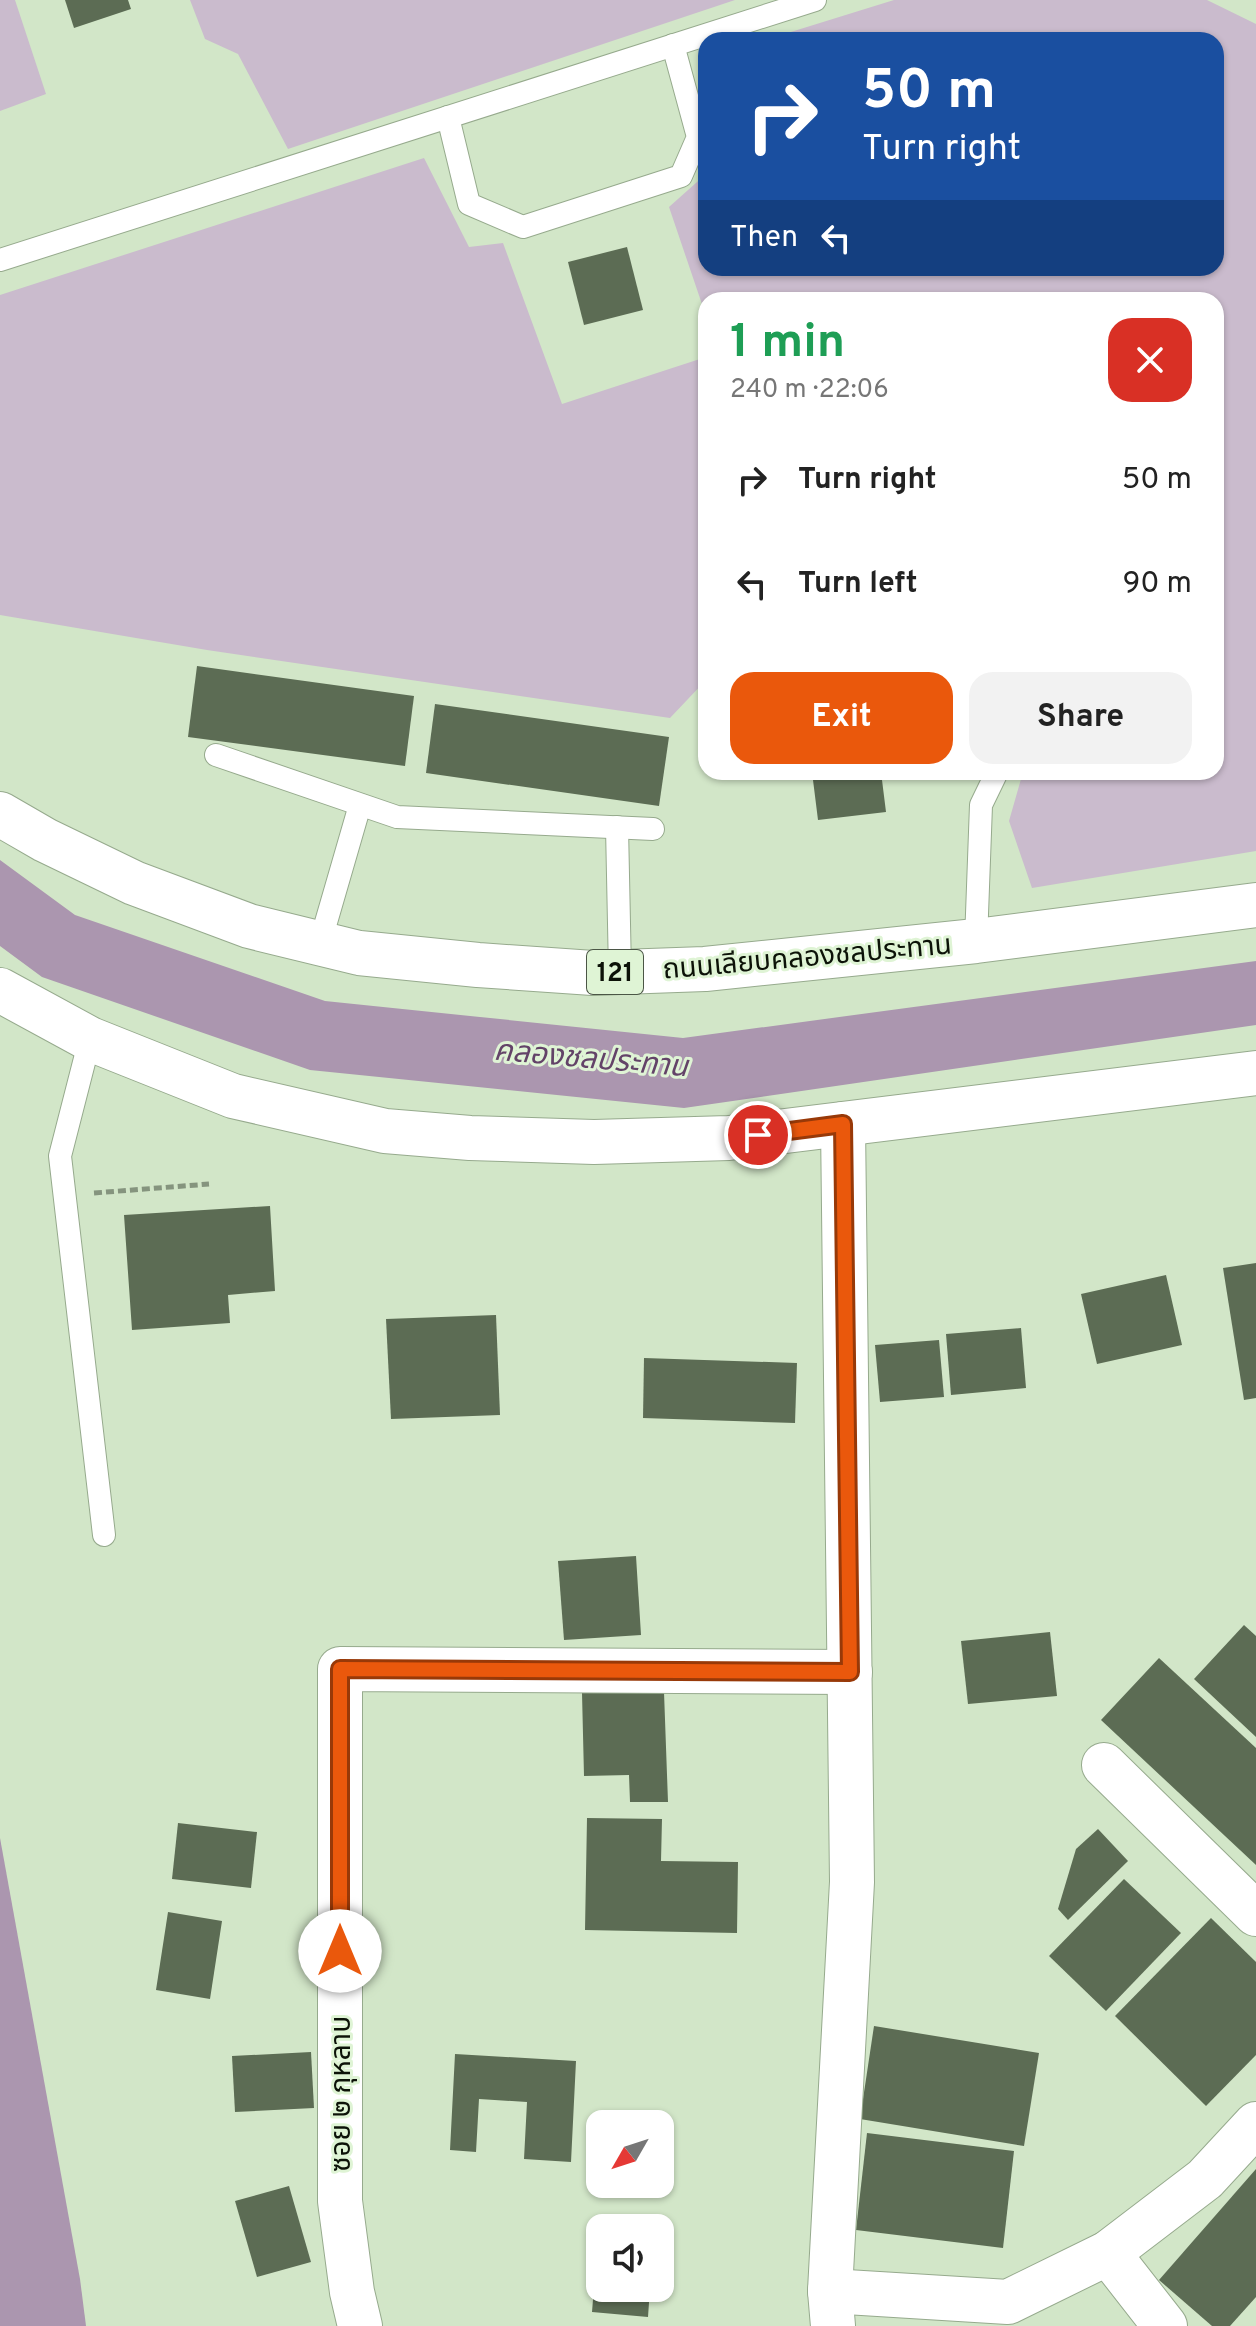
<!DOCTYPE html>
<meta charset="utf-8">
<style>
body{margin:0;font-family:Overpass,"Noto Sans Thai",sans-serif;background:#f2f2f2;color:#222;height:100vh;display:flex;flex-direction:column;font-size:30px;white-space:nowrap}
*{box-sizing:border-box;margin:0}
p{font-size:26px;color:#767676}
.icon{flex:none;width:44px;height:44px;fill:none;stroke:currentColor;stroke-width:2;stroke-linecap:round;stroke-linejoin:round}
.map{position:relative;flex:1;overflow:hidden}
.details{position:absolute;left:698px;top:292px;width:526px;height:488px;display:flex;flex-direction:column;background:#fff;border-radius:24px;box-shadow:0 2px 6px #0004}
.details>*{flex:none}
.top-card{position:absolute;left:698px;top:32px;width:526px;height:244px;border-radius:24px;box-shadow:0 2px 6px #0004;background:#1a4fa0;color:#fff;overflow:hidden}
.needle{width:52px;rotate:231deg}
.fabs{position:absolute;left:586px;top:2110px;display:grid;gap:16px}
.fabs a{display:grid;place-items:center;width:88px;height:88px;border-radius:16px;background:#fff;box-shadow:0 2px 6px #0004;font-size:40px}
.pin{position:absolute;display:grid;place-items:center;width:68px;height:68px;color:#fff;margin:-34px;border:4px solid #fff;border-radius:50%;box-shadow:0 2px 8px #0007}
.me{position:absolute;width:88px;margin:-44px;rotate:0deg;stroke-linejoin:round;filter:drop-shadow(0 0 6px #0008)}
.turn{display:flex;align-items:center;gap:28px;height:168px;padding:0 32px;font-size:36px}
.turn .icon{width:104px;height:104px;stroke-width:2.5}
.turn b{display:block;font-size:56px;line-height:68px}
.then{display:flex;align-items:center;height:76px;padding:0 32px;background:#0003;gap:16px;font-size:30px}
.round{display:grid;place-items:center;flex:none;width:84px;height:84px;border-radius:24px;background:#f2f2f2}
.head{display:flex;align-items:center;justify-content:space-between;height:136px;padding:0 32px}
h1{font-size:48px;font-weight:700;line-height:60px;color:#1e9e55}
.action{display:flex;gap:16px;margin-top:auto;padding:16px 32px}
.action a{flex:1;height:92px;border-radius:24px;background:#ea580c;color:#fff;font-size:32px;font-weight:700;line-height:92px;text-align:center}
.action a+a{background:#f2f2f2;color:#222}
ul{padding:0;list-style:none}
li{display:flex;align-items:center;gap:24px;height:104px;padding:0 32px}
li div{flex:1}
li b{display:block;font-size:30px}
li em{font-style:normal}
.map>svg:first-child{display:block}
.green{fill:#cabbcd}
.water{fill:#ab96af}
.building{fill:#5c6c54}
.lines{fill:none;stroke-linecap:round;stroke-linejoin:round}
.lane-casing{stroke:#96aa8d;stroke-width:24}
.street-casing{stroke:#96aa8d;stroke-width:46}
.primary-casing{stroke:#96aa8d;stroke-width:46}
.path{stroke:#85947e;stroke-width:5;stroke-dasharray:8 4;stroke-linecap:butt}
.lane{stroke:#fff;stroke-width:22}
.street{stroke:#fff;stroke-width:44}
.primary{stroke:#fff;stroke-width:44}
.route-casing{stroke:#983908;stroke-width:20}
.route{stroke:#ea580c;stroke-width:14}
.labels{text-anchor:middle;stroke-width:6;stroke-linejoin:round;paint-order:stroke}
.shield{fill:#dff4d5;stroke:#4b5646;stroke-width:2}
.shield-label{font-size:26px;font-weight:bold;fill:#0c1208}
.street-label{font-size:28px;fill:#0c1208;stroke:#dff4d5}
.water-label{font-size:30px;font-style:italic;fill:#634368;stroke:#dff4d5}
</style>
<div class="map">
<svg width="1256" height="2326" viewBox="0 0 1256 2326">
<rect width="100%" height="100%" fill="#d2e6c8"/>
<g class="green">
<path d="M0 0H15L46 94 0 111Z"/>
<path d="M190 0H735L288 149 238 54 205 39Z"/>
<path d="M894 0H1207L1256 24V851L1032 888 1009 821 1023 772H1216V300H706V316L669 207 706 174V268H1216V40H765Z"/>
<path d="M424 158 469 247 503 243 562 404 706 357V680L670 718 207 650 0 615V295Z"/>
</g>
<g class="water">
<path d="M0 860 75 915 325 1001 683 1038 1256 961V1025L684 1108 310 1070 42 977 0 946Z"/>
<path d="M0 1838 80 2279 86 2326H0Z"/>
</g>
<g class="building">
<path d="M65 0H128L131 9 74 28Z"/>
<path d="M627 247 643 310 584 325 568 262Z"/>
<path d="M197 666 414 696 405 766 188 737Z"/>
<path d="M435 704 669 737 659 806 426 773Z"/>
<path d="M812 772H881L886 812 818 820Z"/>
<path d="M906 772H954V774L907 780Z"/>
<path d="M270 1206 275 1291 228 1295 230 1323 132 1330 124 1215Z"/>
<path d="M1256 1263V1398L1244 1400 1223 1268Z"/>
<path d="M1166 1275 1182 1345 1097 1364 1081 1294Z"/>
<path d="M496 1315 500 1415 391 1419 386 1319Z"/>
<path d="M1021 1328 1026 1388 951 1395 946 1334Z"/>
<path d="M939 1340 944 1397 880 1402 875 1345Z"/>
<path d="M644 1358 797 1363 795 1423 643 1418Z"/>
<path d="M636 1556 641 1635 564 1640 558 1561Z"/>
<path d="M1244 1625 1256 1636V1737L1194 1679Z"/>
<path d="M1050 1632 1057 1696 968 1704 961 1641Z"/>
<path d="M1159 1658 1256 1748V1865L1101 1720Z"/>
<path d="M664 1692 668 1802H630L629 1775 584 1776 582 1693Z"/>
<path d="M587 1818 662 1819 661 1861 738 1862 737 1933 585 1930Z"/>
<path d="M178 1823 257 1832 251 1888 172 1879Z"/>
<path d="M1098 1829 1128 1861 1068 1920 1058 1909 1076 1849Z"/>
<path d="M1124 1879 1181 1933 1106 2011 1049 1956Z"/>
<path d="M168 1912 222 1921 210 1999 156 1990Z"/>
<path d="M1211 1918 1256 1962V2055L1206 2106 1115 2016Z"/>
<path d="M874 2026 1039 2053 1024 2146 860 2119Z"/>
<path d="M311 2052 314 2108 235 2112 232 2056Z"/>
<path d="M455 2054 576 2061 571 2162 524 2159 527 2102 479 2099 476 2152 450 2150Z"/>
<path d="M867 2133 1014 2151 1003 2248 856 2230Z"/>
<path d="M1256 2169V2297L1230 2326H1212L1159 2280Z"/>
<path d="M289 2186 311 2262 257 2277 235 2201Z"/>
<path d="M598 2238H600V2288H650L648 2317 592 2312Z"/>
</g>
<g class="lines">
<g class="lane-casing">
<g id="lane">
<path d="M448 117 469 204 523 227 681 176 698 137 673 45"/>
<path d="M0 260 815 0"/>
<path d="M216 755 397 817 653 829"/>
<path d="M617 827 620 972"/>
<path d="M976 941 981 805 997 772"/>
<path d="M320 943 360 805"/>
<path d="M90 1039 60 1156 104 1535"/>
</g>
</g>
<g class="street-casing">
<g id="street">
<path d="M1104 1765 1256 1914"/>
<path d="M1108 2253 1165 2326"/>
<path d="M830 2291 1008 2302 1108 2253 1205 2179 1256 2124"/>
<path d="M360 2326 352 2292 340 2201V1669L850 1672"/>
<path d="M833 2326 830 2291 852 1882 843 1124"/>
</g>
</g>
<g class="primary-casing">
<g id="primary">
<path d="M0 814 45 840 134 883 249 926 359 953 478 965 593 973 705 969 976 941 1256 905"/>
<path d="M0 990 90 1039 233 1096 385 1131 470 1138 594 1142 729 1138 1256 1073"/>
</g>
</g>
<path class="path" d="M94 1193 209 1184"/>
<use href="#lane" class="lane"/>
<use href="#street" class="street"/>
<use href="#primary" class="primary"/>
</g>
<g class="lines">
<g class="route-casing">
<path id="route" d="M340 1951V1669L850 1672 843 1124 758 1135"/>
</g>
<use href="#route" class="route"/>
</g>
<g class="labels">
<rect class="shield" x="587" y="950" width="56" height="44" rx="6"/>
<g class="shield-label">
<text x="615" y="981">121</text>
</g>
<g class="street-label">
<text transform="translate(807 956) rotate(-5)" y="10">ถนนเลียบคลองชลประทาน</text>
<text transform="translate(340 2094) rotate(-90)" y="10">ซอย ๒ กุหลาบ</text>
</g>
<g class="water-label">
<text transform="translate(591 1058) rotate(5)" y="10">คลองชลประทาน</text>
</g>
</g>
</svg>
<div class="fabs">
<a><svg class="needle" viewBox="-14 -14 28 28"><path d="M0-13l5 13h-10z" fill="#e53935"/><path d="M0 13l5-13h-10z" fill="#767676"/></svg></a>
<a><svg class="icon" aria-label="sound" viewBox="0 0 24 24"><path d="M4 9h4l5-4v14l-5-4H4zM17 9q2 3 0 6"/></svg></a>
</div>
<div class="pin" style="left:758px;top:1135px;background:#d93025"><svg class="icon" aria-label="arrive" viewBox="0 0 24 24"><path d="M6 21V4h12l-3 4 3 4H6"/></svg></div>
<svg class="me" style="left:340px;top:1951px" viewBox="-20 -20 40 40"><circle r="19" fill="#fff"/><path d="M0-13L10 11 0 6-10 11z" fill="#ea580c"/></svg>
<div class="top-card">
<div class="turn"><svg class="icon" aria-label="right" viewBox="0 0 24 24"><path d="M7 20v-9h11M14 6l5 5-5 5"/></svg><div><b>50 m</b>Turn right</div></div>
<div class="then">Then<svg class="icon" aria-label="left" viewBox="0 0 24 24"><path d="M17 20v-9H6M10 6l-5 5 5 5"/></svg></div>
</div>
<section class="details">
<div class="head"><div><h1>1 min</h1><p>240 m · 22:06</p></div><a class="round" style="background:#d93025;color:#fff"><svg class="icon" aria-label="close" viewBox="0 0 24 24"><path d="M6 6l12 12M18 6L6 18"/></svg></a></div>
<ul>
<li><svg class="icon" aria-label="right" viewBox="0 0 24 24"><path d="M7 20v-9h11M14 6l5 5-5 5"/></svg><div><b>Turn right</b></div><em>50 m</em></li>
<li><svg class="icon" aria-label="left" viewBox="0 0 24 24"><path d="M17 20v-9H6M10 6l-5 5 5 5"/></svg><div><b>Turn left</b></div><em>90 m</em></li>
</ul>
<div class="action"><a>Exit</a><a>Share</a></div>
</section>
</div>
